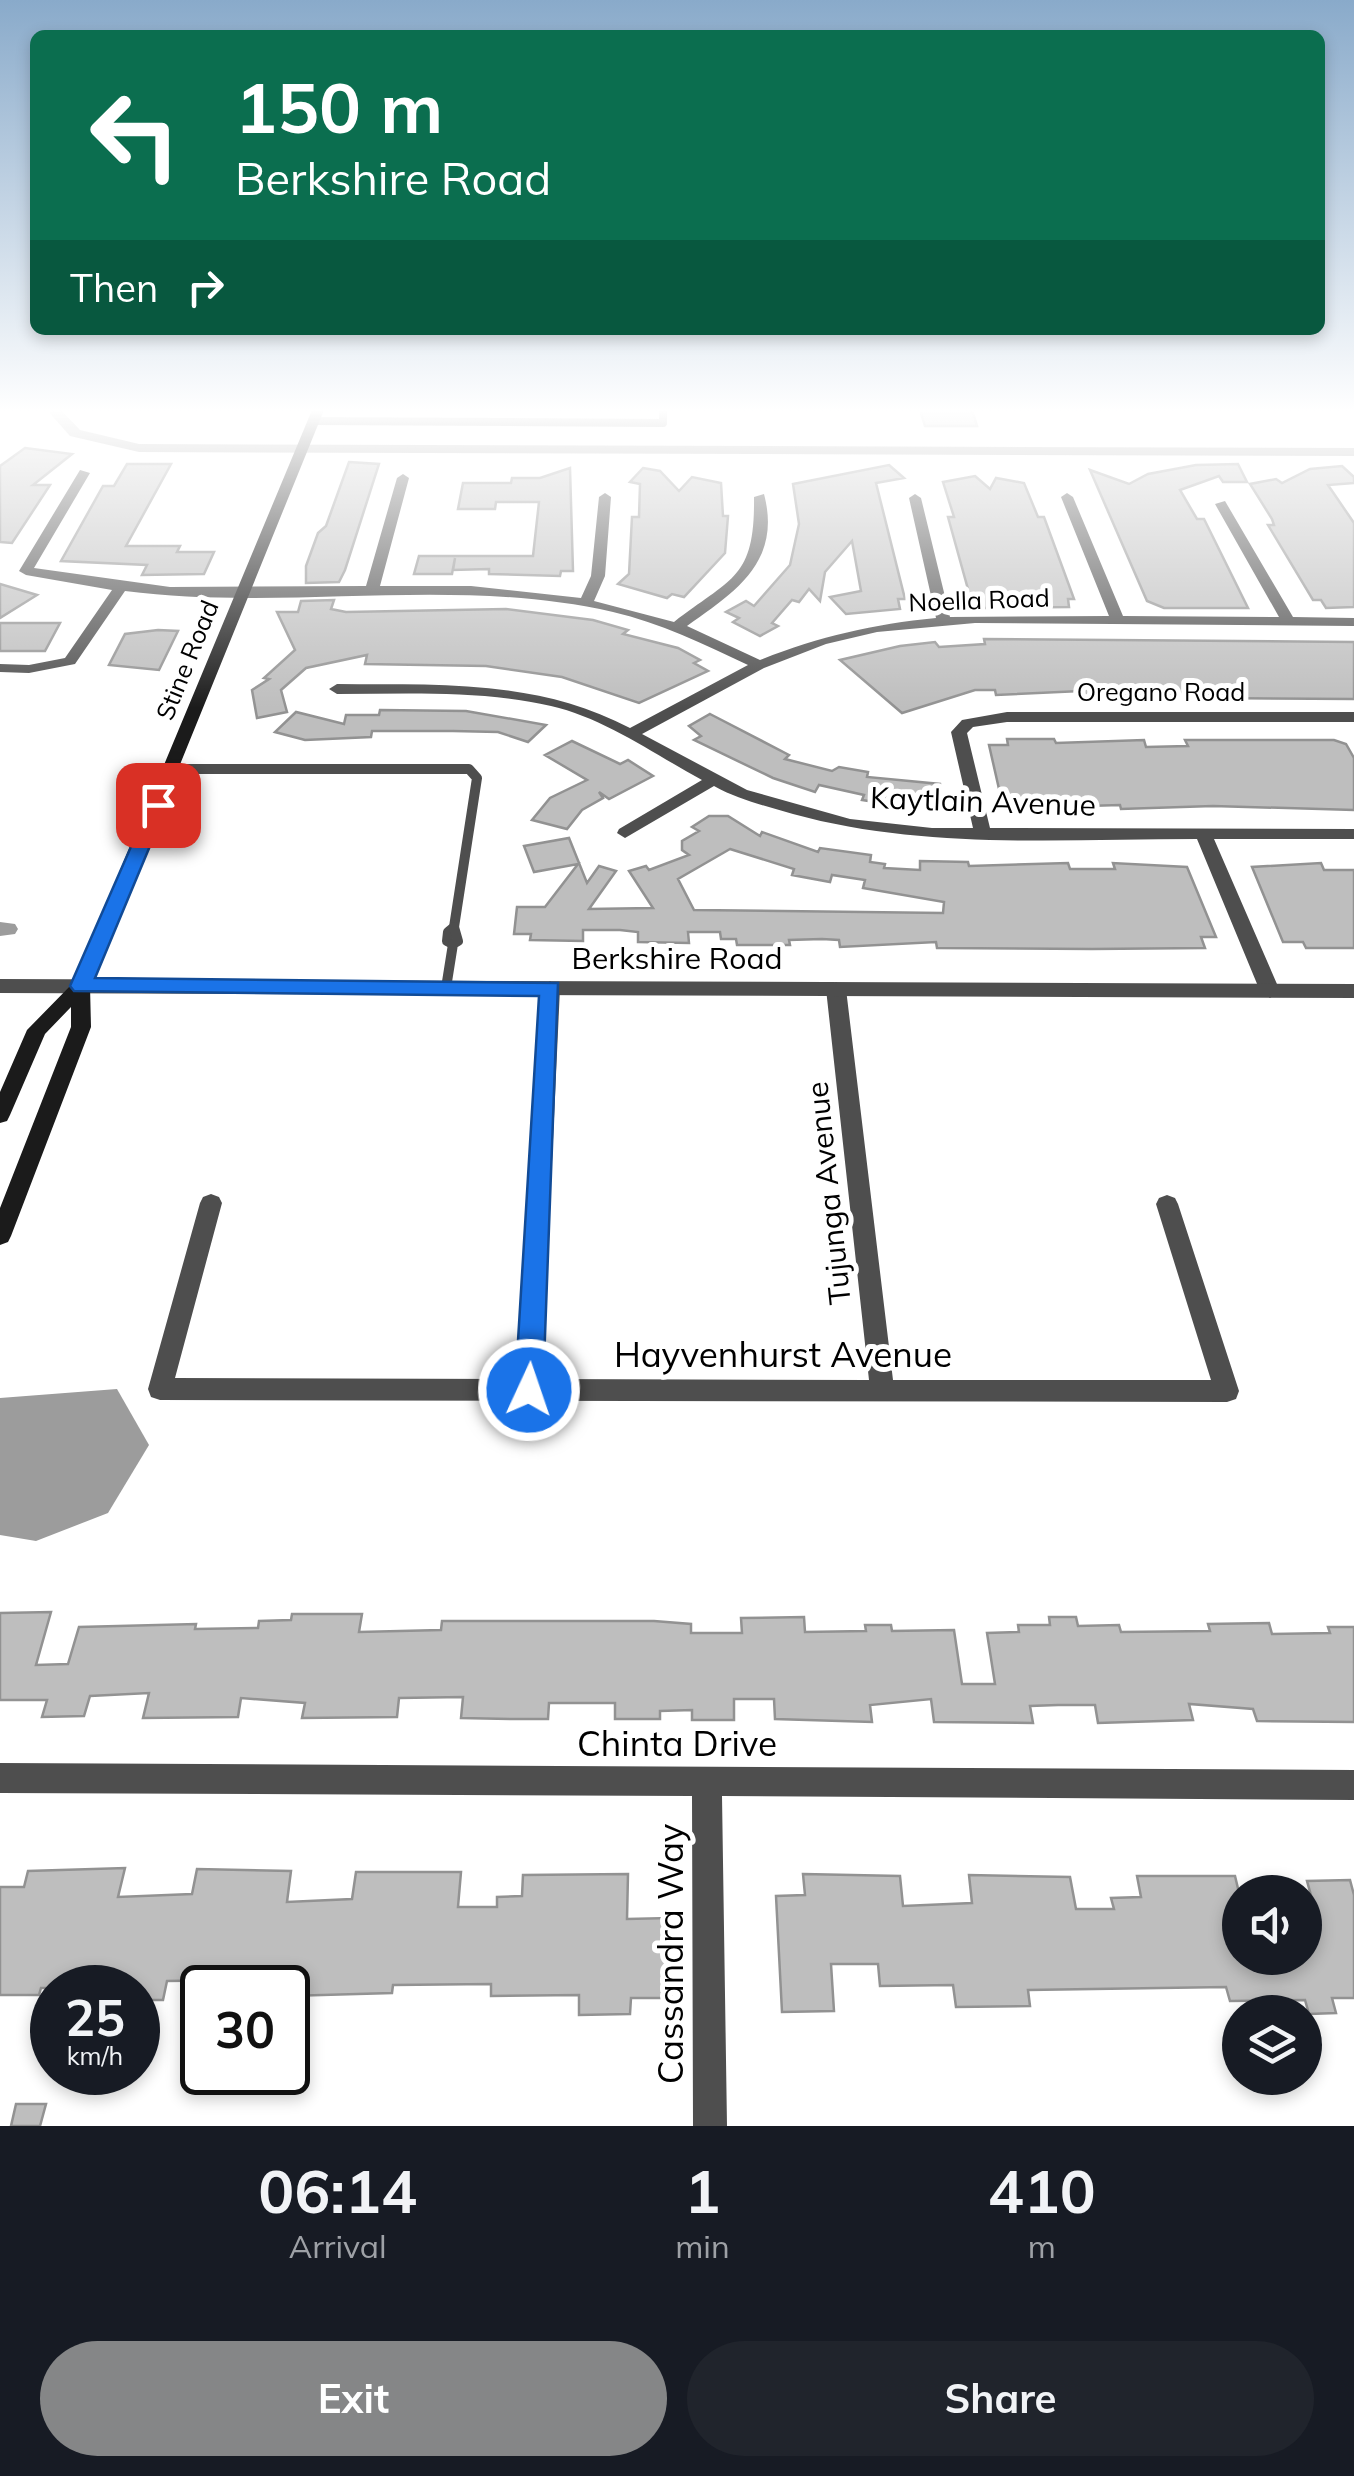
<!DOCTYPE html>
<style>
body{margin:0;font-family:Mulish,sans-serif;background:#20242c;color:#f1f3f6;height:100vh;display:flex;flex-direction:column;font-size:38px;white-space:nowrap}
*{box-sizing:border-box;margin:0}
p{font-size:32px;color:#9ea1a6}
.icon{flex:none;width:55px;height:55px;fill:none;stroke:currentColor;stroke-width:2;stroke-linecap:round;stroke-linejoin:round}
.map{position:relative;height:2126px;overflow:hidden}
.sheet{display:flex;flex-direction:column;background:#171b24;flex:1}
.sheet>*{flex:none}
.guide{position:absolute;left:30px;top:30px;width:1295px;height:305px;border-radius:15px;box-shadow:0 5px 15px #0003;background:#0b6e4f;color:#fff;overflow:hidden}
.controls{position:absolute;left:1222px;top:1875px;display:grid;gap:20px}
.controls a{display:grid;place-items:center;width:100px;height:100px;border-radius:50%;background:#171b24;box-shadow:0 5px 15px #0003;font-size:50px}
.speed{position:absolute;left:30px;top:1965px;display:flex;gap:20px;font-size:50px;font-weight:700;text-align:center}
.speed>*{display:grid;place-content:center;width:130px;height:130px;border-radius:50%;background:#171b24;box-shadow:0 5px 15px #0003;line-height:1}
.speed small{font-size:25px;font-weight:400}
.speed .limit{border:5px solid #111;border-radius:15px;background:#fff;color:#111}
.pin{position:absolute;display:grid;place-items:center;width:85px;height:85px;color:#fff;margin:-42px;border-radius:20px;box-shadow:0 5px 15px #0006}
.me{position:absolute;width:110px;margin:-55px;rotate:3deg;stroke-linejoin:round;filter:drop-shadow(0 0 8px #0008)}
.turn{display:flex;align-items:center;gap:35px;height:210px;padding:0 40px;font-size:45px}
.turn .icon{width:130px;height:130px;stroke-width:2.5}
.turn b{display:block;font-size:70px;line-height:85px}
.then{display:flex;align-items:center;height:95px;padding:0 40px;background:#0003;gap:20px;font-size:38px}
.eta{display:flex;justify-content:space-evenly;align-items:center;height:170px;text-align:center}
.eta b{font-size:60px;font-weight:700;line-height:70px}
.primary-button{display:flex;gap:20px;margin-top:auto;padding:20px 40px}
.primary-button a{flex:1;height:115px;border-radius:60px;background:#858687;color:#fff;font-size:40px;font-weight:700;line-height:115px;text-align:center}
.primary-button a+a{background:#20242c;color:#f1f3f6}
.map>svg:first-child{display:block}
.water{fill:#9c9c9c}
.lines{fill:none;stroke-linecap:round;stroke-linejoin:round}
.canal{fill:#9c9c9c;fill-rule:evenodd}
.building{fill:#bebebe;stroke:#929292;stroke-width:2.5;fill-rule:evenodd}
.service-far1{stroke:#4e4e4e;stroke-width:8}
.service{stroke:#4e4e4e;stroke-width:10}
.minor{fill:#4e4e4e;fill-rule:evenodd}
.tertiary{fill:#4e4e4e;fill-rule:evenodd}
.secondary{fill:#1b1b1b;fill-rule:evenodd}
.route{fill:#1a73e8;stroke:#114b97;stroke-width:2.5}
.labels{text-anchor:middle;stroke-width:10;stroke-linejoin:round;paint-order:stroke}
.far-street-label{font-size:25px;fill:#000;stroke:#fff}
.street-label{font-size:30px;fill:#000;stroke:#fff}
.near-street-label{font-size:35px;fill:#000;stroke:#fff}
</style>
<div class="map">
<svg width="1354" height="2126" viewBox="0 0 1354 2126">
<rect width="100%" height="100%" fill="#fff"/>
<path class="water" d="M117 1389 149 1445 108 1513 36 1541 0 1535V1398Z"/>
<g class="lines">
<g class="canal">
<path d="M47 410H61L80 430 139 444 1354 448V456L139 452 70 436Z"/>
<path d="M0 922 15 924 18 929 15 934 0 936Z"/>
</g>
</g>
<g class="building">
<path d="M920 410H972L977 426H925Z"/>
<path d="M25 448 72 454 33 485H50L12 543 0 542V466Z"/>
<path d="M349 462 379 464 345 570 339 582 306 583V566L318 533 326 526Z"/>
<path d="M127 464H171L126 546H180L177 552H214L204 574 142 575 147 565 61 561 103 486H114Z"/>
<path d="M1238 464 1247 482H1223L1219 476 1180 490 1197 519H1204L1248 608H1164L1147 601 1090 470 1129 484 1148 474 1196 465Z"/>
<path d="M889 465 904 478 876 483 905 599H898L900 609 846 614 830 597 861 591 852 541 825 572 820 601 809 589 799 602 792 600 772 623 778 626 760 636 733 622 739 618 726 612 746 601 754 606 790 565 799 524 793 484Z"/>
<path d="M1342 466 1354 477V483L1328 485 1354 523V607L1326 608 1321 600H1313L1268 525H1274L1272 519 1250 484 1276 479 1282 483 1310 469Z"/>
<path d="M570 468 573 571H561L560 576 489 574V569L453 570 455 558 452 574H414L419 556H533L539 502H496L495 509H458L463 483H511L512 478H540Z"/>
<path d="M643 468 660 471 679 491 692 477 721 483 723 516H728L725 553 684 597 672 594 667 598 618 584 629 574 632 517H639L640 484 630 482Z"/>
<path d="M975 476 990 489 996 478 1024 483 1038 517H1044L1070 588 1074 599H1068L1069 607 984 608 982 600H971L948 517H954L943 482Z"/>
<path d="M0 584 37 595 0 618Z"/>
<path d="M334 600 331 609 346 612 506 609 593 620 628 630 623 634 678 648 700 660 694 663 708 671 639 703 562 677 486 666 365 664 367 655 306 668 281 690 287 712 257 718 252 690 269 679 264 678 295 650 277 612H298L301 601Z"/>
<path d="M0 623H60L45 651H0Z"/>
<path d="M158 630 178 631 159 670 109 665 125 634Z"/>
<path d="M984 639 1354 642V699L1211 698 1208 692H1173L1176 698H1084L1081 691 996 695 995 690H975L902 713 840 660 900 646 935 642 939 647 985 644Z"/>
<path d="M380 710 466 711 546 725 528 742 498 732 453 731H372L371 737 305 740 275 732 296 712 344 724 346 715H379Z"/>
<path d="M710 714 789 755 785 759 832 771 839 767 868 772 867 777 940 784 942 801H929V807L900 806 862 800 864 795 819 785 815 792 773 778 694 740 701 736 689 726Z"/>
<path d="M1007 739H1054L1056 743 1144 740 1146 747 1188 746 1185 740H1334L1346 744 1354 758V810L1213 806 1121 809 1120 805 1019 808 1018 804 1002 802 989 745H1008Z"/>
<path d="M572 741 620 764 628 760 653 776 609 799 599 792 603 798 582 810 567 829 532 820 550 798 587 780 545 755Z"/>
<path d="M709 816H728L760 836 762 832 818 852 820 848 871 855 870 862 885 864 884 868 920 870V861L968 862 969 866 1068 863 1070 869H1115L1113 863 1187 867 1216 937H1201L1205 948 1092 949 937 948 936 942 840 947 839 940 822 939 789 940 790 945H737L736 939H721L720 932H688L689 943 638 942V932L620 930H583V941L530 940 531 934H514L517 907H545L578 864 534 872 524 846 569 838 587 883 599 866 616 871 589 909 653 908 629 871 646 866 649 870 689 855 682 850V841L699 831 692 827ZM730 849 794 869 792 875 830 882 832 875 865 880 863 888 944 902 943 913 694 910 678 879Z"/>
<path d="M1321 863 1324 870H1354V948H1306L1303 942H1283L1252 867Z"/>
<path d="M51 1612 36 1665 68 1664 79 1627 196 1624 195 1629 258 1628 259 1621 291 1620 292 1614H362L359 1632 441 1630 442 1621H654L691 1624V1633H742L741 1618 804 1617 805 1632 866 1631 865 1625H891L892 1631 954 1630 962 1684H995L987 1633 1019 1632 1018 1625H1050L1049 1617H1076L1078 1626 1119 1625 1121 1632 1210 1631 1208 1624 1269 1623 1272 1634 1330 1633 1328 1627H1354V1722L1257 1721 1253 1709 1189 1704 1193 1720 1098 1723 1095 1705H1058L1030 1706 1033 1723 934 1722 931 1699 870 1705 872 1722 775 1719 774 1699H734V1720H692V1710L660 1711V1719H615V1703H549L548 1719H512L461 1718 463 1697 399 1698 397 1717 302 1718 305 1703 241 1698 238 1717 143 1718 149 1693 90 1696 84 1716 42 1717 47 1700H0V1613Z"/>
<path d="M125 1868 118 1897 192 1894 197 1869 291 1871 287 1902 352 1899 356 1872H461L458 1907H497V1897L522 1896 523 1875 628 1874 627 1919 670 1918 671 1998H631L630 2014 579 2015V1995L491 1996V1984L393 1985 392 1993 288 1996V1988H237L239 1980 167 1981 163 2000H138V1988H41L39 1995H0V1887H24L28 1871Z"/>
<path d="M803 1874 900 1876 903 1906 972 1903 969 1875 1070 1877 1076 1909H1114L1111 1898 1141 1897 1137 1876H1235L1240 1897V1958H1305V1917H1317L1307 1881 1350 1880 1354 1895V1998H1332L1336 2013 1309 2014 1305 2000 1230 2001 1226 1987 1028 1990 1030 2006 956 2007 953 1985 880 1986 878 1964H831L834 2011 782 2012 776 1896 805 1895Z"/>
<path d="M16 2104H46L40 2126H11Z"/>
</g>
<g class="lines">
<path class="service-far1" d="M314 421 663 423V410"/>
<g class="service">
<path d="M173 769H469L477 778 454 927 448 932 447 941 453 944"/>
<path d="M446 988 453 944 458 941 454 927"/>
</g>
<g class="minor">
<path d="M80 470 90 473 34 568 170 587 366 586 397 478 403 474 409 478 380 586H471L581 598 591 576 599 497 605 493 611 497 605 576 594 601 674 622C732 577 755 579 754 497L764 494C782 562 735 592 687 626L760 660C818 637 873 624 936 618L909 498 915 494 921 498 950 617 1109 616 1061 497 1067 493 1073 497 1123 616 1279 617 1215 504 1225 501 1293 617 1354 618V626L975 623 877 632 826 644 764 668 642 734 747 790 850 819 932 828H973L951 732 962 720 1007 712H1354V722H1007L973 727 967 733 990 828 1354 829V839H1214L1280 991 1270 998 1260 991 1197 839C1062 839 924 850 793 814 766 806 739 800 714 786L625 838 617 833 619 829 702 780C654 754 604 718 551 706 481 690 408 694 337 694L329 689 337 684C439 685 537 679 630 728L748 665C704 644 660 623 613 612 451 575 287 612 125 591L75 664 29 673 0 672V664L29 665 65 658 112 590 26 575 19 571Z"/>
<path d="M550 981 560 988 542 1379 869 1380 826 989 836 982 846 989 893 1380H1211L1156 1204 1159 1198 1167 1195 1175 1198 1178 1204 1239 1391 1236 1399 1227 1402 160 1400 151 1397 148 1389 200 1203 203 1197 211 1194 219 1197 222 1203 175 1378 518 1379 540 988Z"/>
<path d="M0 1763 1354 1770V1800L722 1796 727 2126H693L692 1796 0 1793Z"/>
</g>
<path class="tertiary" d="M0 979 1354 984V998L0 993Z"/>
<path class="secondary" d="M312 410H324L90 986 91 1027 11 1236 8 1242 0 1245V1208L71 1027V1007L45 1034 10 1115 7 1121 0 1123V1092L27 1030 73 983Z"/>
</g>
<linearGradient id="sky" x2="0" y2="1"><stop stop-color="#89aaca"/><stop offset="0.58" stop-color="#fff"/><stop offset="1" stop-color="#fff" stop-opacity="0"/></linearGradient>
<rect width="1354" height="708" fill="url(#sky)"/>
<path class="route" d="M151 801 167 805 95 978 558 983 543 1390 539 1398 529 1402 519 1398 515 1390 539 996 74 991 70 986Z"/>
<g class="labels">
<g class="far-street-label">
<text transform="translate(979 600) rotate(-2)" y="9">Noella Road</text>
<text transform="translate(187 660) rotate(-68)" y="9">Stine Road</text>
<text x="1161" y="701">Oregano Road</text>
</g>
<g class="street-label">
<text transform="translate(983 802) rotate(2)" y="10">Kaytlain Avenue</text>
<text x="677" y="969">Berkshire Road</text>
<text transform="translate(829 1193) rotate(-96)" y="10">Tujunga Avenue</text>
</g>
<g class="near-street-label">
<text x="783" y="1367">Hayvenhurst Avenue</text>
<text x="677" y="1756">Chinta Drive</text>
<text transform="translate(671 1954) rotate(-90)" y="12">Cassandra Way</text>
</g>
</g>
</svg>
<div class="controls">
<a><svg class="icon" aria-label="sound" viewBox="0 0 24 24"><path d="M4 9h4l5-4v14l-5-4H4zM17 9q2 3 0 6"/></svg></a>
<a><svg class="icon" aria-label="layers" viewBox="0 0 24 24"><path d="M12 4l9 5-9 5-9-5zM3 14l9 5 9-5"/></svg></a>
</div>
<div class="speed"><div>25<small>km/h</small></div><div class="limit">30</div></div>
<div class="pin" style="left:158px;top:805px;background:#d93025"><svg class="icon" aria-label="arrive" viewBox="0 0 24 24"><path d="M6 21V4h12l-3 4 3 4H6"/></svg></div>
<svg class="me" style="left:529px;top:1390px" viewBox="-20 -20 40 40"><circle r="17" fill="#1a73e8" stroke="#fff" stroke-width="3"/><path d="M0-11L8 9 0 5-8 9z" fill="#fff"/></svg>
<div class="guide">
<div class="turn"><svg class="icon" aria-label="left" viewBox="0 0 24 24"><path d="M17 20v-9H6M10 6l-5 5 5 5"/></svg><div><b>150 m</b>Berkshire Road</div></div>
<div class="then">Then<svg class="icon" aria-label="right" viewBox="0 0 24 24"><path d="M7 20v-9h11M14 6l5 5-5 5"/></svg></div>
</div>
</div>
<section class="sheet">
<div class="eta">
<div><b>06:14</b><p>Arrival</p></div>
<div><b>1</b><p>min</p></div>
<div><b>410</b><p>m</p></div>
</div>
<div class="primary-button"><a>Exit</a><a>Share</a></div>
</section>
